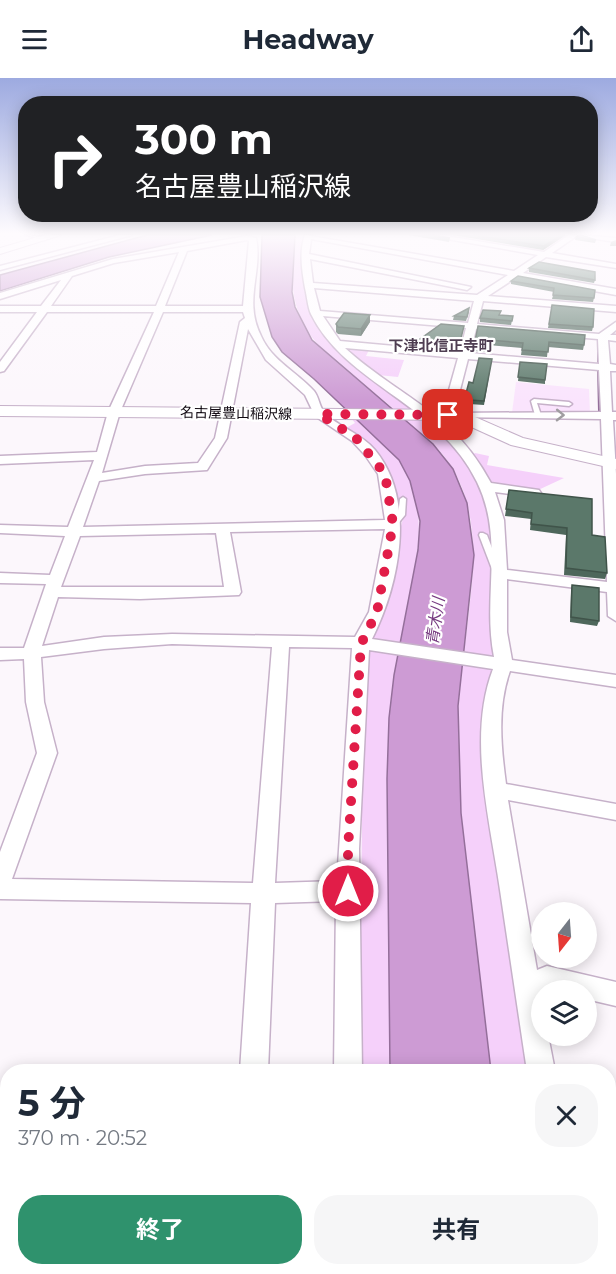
<!DOCTYPE html>
<html lang="ja">
<meta charset="utf-8">
<style>
body{margin:0;font-family:Montserrat,"Noto Sans JP",sans-serif;background:#f6f6f7;color:#1f2937;height:100vh;display:flex;flex-direction:column;font-size:22px;white-space:nowrap}
*{box-sizing:border-box;margin:0}
p{font-size:20px;color:#747a83}
.icon{flex:none;width:33px;height:33px;fill:none;stroke:currentColor;stroke-width:2;stroke-linecap:round;stroke-linejoin:round}
.map{position:relative;flex:1;overflow:hidden}
.drawer{position:absolute;left:0px;top:986px;width:616px;height:212px;display:flex;flex-direction:column;background:#fff;border-radius:24px 24px 0 0;box-shadow:0 3px 15px #0003}
.drawer>*{flex:none}
.top-card{position:absolute;left:18px;top:18px;width:580px;height:126px;border-radius:24px;box-shadow:0 3px 15px #0003;background:#202124;color:#fff;overflow:hidden}
.needle{width:39px;rotate:197deg}
.controls{position:absolute;left:531px;top:824px;display:grid;gap:12px}
.controls a{display:grid;place-items:center;width:66px;height:66px;border-radius:50%;background:#fff;box-shadow:0 3px 15px #0003;font-size:30px}
.pin{position:absolute;display:grid;place-items:center;width:51px;height:51px;color:#fff;margin:-26px;border-radius:12px;box-shadow:0 3px 9px #0006}
.me{position:absolute;width:66px;margin:-33px;rotate:0deg;stroke-linejoin:round;filter:drop-shadow(0 0 4px #0008)}
.turn{display:flex;align-items:center;gap:21px;height:126px;padding:0 18px;font-size:27px}
.turn .icon{width:78px;height:78px;stroke-width:2.5}
.turn b{display:block;font-size:42px;line-height:51px}
.round{display:grid;place-items:center;flex:none;width:63px;height:63px;border-radius:24px;background:#f6f6f7}
.overview{display:flex;align-items:center;justify-content:space-between;height:102px;padding:0 18px}
h1{font-size:36px;font-weight:700;line-height:45px}
.button{display:flex;gap:12px;margin-top:auto;padding:12px 18px}
.button a{flex:1;height:69px;border-radius:24px;background:#2f926d;color:#fff;font-size:24px;font-weight:700;line-height:69px;text-align:center}
.button a+a{background:#f6f6f7;color:#1f2937}
header{display:flex;justify-content:space-between;align-items:center;height:78px;padding:0 18px;background:#fff;font-size:27px;font-weight:700}
.map>svg:first-child{display:block}
.built{fill:#fae4fd}
.green{fill:#f5d0fa}
.water{fill:#cd9bd4;stroke:#946f9a;stroke-width:1.5}
.lines{fill:none;stroke-linecap:round;stroke-linejoin:round}
.stream{stroke:#946f9a;stroke-width:4}
.lane-casing{stroke:#c6b1c9;stroke-width:3}
.street-casing{stroke:#c6b1c9;stroke-width:3}
.secondary-casing{stroke:#c6b1c9;stroke-width:2}
.lane{fill:#fff;fill-rule:evenodd}
.street{fill:#fff;fill-rule:evenodd}
.secondary{fill:#fff;fill-rule:evenodd}
.wall{fill:#4e675b}
.shaded-wall{fill:#40544a}
.building{fill:#5b786a;stroke:#40544a;stroke-width:1.5}
.oneway{stroke:#9f9da0}
.route{stroke:#e11d48;stroke-width:10;stroke-dasharray:0 18}
.labels{text-anchor:middle;stroke-width:4.5;stroke-linejoin:round;paint-order:stroke}
.far-street-label{font-size:14px;fill:#100911;stroke:#fff}
.far-quarter-label{font-size:15px;font-weight:bold;fill:#4f3e52;stroke:#fff}
.water-label{font-size:16px;font-style:italic;fill:#773b81;stroke:#fff}
</style>
<header><svg class="icon" aria-label="menu" viewBox="0 0 24 24"><path d="M4 6h16M4 12h16M4 18h16"/></svg>Headway<svg class="icon" aria-label="share" viewBox="0 0 24 24"><path d="M12 15V3M7 8l5-5 5 5M5 13v7h14v-7"/></svg></header>
<div class="map">
<svg width="616" height="1196" viewBox="0 0 616 1196">
<rect width="100%" height="100%" fill="#fcf7fc"/>
<path class="built" d="M516 304 589 311 590 336 512 335Z"/>
<g class="green">
<path d="M295 157H306C302 169 304 185 305 198 306 214 307 228 314 243 333 279 387 309 420 333L395 332C346 289 291 267 292 193 293 182 290 166 295 157Z"/>
<path d="M341 270H370L366 278 404 282 398 299 378 297Z"/>
<path d="M352 341H357C373 356 394 372 405 391 434 439 410 516 400 567L372 561 374 546 404 437 406 421 400 420 399 436C389 395 381 376 346 350L355 345Z"/>
<path d="M406 342H424L428 347 435 346 476 396 494 454 496 483 480 457 494 496 492 567 496 580 464 575C471 510 488 433 443 377 433 364 419 354 406 342Z"/>
<path d="M475 375 489 378 487 387 564 400 536 413 497 408 488 404 471 378Z"/>
<path d="M369 570 398 575 389 640 387 701 390 993H360L363 588Z"/>
<path d="M463 584 496 590 491 597 484 640 531 993H491L461 735 458 629Z"/>
</g>
<g class="water">
<path d="M147 157H212L109 179 0 213V197Z"/>
<path d="M262 157H295L292 214 295 229 312 262 433 366 453 391 467 425 474 477 458 628 461 735 491 993H390L387 701 389 640 394 597 418 472 420 443 410 403 399 382 314 301 282 274 272 259 260 219Z"/>
<path d="M404 1190H519L520 1196H404Z"/>
</g>
<g class="lines">
<g class="stream">
<path d="M599 270V287"/>
<path d="M599 292 600 333"/>
</g>
<g class="lane-casing">
<g id="lane">
<path d="M534 321 569 324 572 326 569 328 537 325 541 337 538 339 535 337 531 323Z"/>
<path d="M403 419 406 421 405 437 396 448H390L389 446 398 437 400 421Z"/>
<path d="M480 455H483L487 457 500 491 499 493H493L492 491 479 457Z"/>
</g>
</g>
<g class="street-casing">
<g id="street">
<path d="M25 157 49 160 45 162Z"/>
<path d="M120 157H132L0 192V188Z"/>
<path d="M305 157 514 193 538 177 424 157H440L544 174 569 157H578L552 175 616 186V190L546 179 523 195 616 211V217L517 199 488 218 616 228V234L483 223 477 246 599 256 616 244V252L610 257H616V263L608 262 610 286 616 287V293H610L612 334H616V342H613L616 396V543L608 538 607 514 507 501V554L512 582 616 597V609L510 593C497 629 501 669 506 706L616 726V742L508 722 537 892 547 888 616 904V928L586 921V912H542V957H548L555 993H527C518 933 509 872 500 812 490 742 467 659 493 591L369 572 359 771 362 993H334L336 823 275 825 268 993H240L251 825 0 821V774L37 675 26 624 24 581 0 582V570H24L46 506 0 505V495L50 497 65 458 0 455V447L68 449 94 382 0 386V378L97 374 108 334 154 234H47L4 293 0 294V284L37 234H0V228H41L61 202 0 221V215L113 181 247 158 256 160C263 194 243 222 261 258 272 283 297 294 314 313 319 319 319 328 324 334 336 348 361 355 375 372 417 423 399 507 372 561L494 579C482 519 505 461 477 404 439 325 346 307 311 236 308 230 307 218 305 210 302 193 299 173 305 157ZM247 162 249 163 243 228H165L187 173ZM311 162V161L508 197 477 217 313 205 310 181 467 212 471 209 309 176ZM179 174 156 228H51L72 198 114 185ZM314 210 474 223 468 245 320 233ZM163 234H243L245 240 240 244 215 360 198 385 145 388 102 395 120 334ZM323 238 466 250 460 274 340 263ZM248 251 266 282 305 317 315 338 352 363 365 377 378 396 385 442 83 449 99 403 145 396 207 392 227 360ZM476 251 598 261 599 286 470 275ZM345 270 458 280 442 337 444 339 601 341 607 504 507 492 504 442 495 414 534 419 541 415 539 412 491 405C453 333 400 320 345 270ZM468 281 599 292 601 334 454 335ZM385 451 369 534 355 559 172 556 104 559 42 568 58 519 140 521 239 517 241 514 230 454ZM216 455 224 509H61L80 458ZM172 566 272 569 253 805 12 801 57 675 44 624 41 579 104 571ZM289 569 352 570 337 803 275 805Z"/>
<path d="M579 157 616 160V164L583 159Z"/>
<path d="M609 1136 616 1138V1170L609 1168Z"/>
<rect x="226" y="1190" width="32" height="6"/>
<rect x="338" y="1190" width="32" height="6"/>
<path d="M561 1190H593L595 1196H563Z"/>
</g>
</g>
<g class="secondary-casing">
<g id="secondary">
<path d="M45 157H61L0 176V170Z"/>
<path d="M0 328 459 332 523 360 616 381V391L511 367 456 342 0 338Z"/>
</g>
</g>
<use href="#lane" class="lane"/>
<use href="#street" class="street"/>
<use href="#secondary" class="secondary"/>
</g>
<g class="wall">
<path d="M408 157H435L450 160 449 164Z"/>
<path d="M452 157H566L543 172Z"/>
<path d="M576 159 596 162 595 165 575 162Z"/>
<path d="M616 162V168H610L611 164Z"/>
<path d="M529 190 595 202 594 205 529 194Z"/>
<path d="M518 198 594 220 593 224 552 221 554 214 511 206V203Z"/>
<path d="M552 227 593 249 592 253 548 250Z"/>
<path d="M469 234 466 243 453 242 454 238Z"/>
<path d="M499 237 513 238 511 247 480 244V240Z"/>
<path d="M370 244 361 258 338 256 336 254V246Z"/>
<path d="M464 248 458 272 415 268 416 264Z"/>
<path d="M478 248 584 267 583 272 548 269 547 279 521 277 522 270 488 267 485 274 473 273Z"/>
<path d="M492 281 484 327 469 326V324L464 323 465 319 473 305Z"/>
<path d="M520 284 545 302V306L518 303Z"/>
<path d="M509 412 592 457 607 495 605 501 564 497 566 457 530 452 531 441 505 438Z"/>
<path d="M572 507 599 543 597 548 570 544 571 512Z"/>
</g>
<g class="shaded-wall">
<path d="M562 157H566L543 172 544 168Z"/>
<path d="M370 237V244L361 258V251Z"/>
</g>
<g class="building">
<path d="M428 157H435L450 160Z"/>
<path d="M473 157H562L544 168Z"/>
<path d="M579 157H581L596 162 576 159Z"/>
<path d="M539 184 595 194V202L529 190Z"/>
<path d="M518 198 595 212 594 220 553 217 554 210 511 203Z"/>
<path d="M552 227 594 231 593 249 549 246Z"/>
<path d="M469 230 467 239 454 238Z"/>
<path d="M483 232 501 233 499 237 513 238 512 243 480 240Z"/>
<path d="M344 235 370 237 361 251 338 249 336 246Z"/>
<path d="M441 246 464 248 459 268 416 264Z"/>
<path d="M478 248 585 257 584 267 549 264 548 274 522 272 523 265 489 262 486 269 474 268Z"/>
<path d="M479 280 492 281 484 323 469 322 470 319H465L469 304 473 305Z"/>
<path d="M520 284 547 286 545 302 518 299Z"/>
<path d="M509 412 592 421V457L605 459 607 495 566 490 567 450 531 446 532 435 506 431Z"/>
<path d="M572 507 599 510V543L571 539Z"/>
</g>
<defs><path id="oneway-chevron" d="M-2-3.5L2.5 0L-2 3.5" fill="none" stroke-width="1.6" stroke-linecap="round" stroke-linejoin="round" transform="scale(1.5)"/></defs>
<use class="oneway" href="#oneway-chevron" transform="translate(560 337) rotate(1)"/>
<linearGradient id="sky" x2="0" y2="1"><stop stop-color="#9daae0"/><stop offset="0.48" stop-color="#fefbfe"/><stop offset="1" stop-color="#fefbfe" stop-opacity="0"/></linearGradient>
<rect width="616" height="324" fill="url(#sky)"/>
<g class="lines">
<path class="route" d="M348 813V771L361 566 377 534 393 446 385 396 356 360 319 336 448 337"/>
</g>
<g class="labels">
<g class="far-street-label">
<text transform="translate(236 335) rotate(1)" y="5">名古屋豊山稲沢線</text>
</g>
<g class="far-quarter-label">
<text x="441" y="273">下津北信正寺町</text>
</g>
<g class="water-label">
<text transform="translate(435 543) rotate(-82)" y="6">青木川</text>
</g>
</g>
</svg>
<div class="controls">
<a><svg class="needle" viewBox="-14 -14 28 28"><path d="M0-13l5 13h-10z" fill="#e53935"/><path d="M0 13l5-13h-10z" fill="#747a83"/></svg></a>
<a><svg class="icon" aria-label="layers" viewBox="0 0 24 24"><path d="M12 4l9 5-9 5-9-5zM3 14l9 5 9-5"/></svg></a>
</div>
<div class="pin" style="left:448px;top:337px;background:#d93025"><svg class="icon" aria-label="arrive" viewBox="0 0 24 24"><path d="M6 21V4h12l-3 4 3 4H6"/></svg></div>
<svg class="me" style="left:348px;top:813px" viewBox="-20 -20 40 40"><circle r="17" fill="#e11d48" stroke="#fff" stroke-width="3"/><path d="M0-11L8 9 0 5-8 9z" fill="#fff"/></svg>
<div class="top-card">
<div class="turn"><svg class="icon" aria-label="right" viewBox="0 0 24 24"><path d="M7 20v-9h11M14 6l5 5-5 5"/></svg><div><b>300 m</b>名古屋豊山稲沢線</div></div>
</div>
<section class="drawer">
<div class="overview"><div><h1>5 分</h1><p>370 m · 20:52</p></div><a class="round"><svg class="icon" aria-label="close" viewBox="0 0 24 24"><path d="M6 6l12 12M18 6L6 18"/></svg></a></div>
<div class="button"><a>終了</a><a>共有</a></div>
</section>
</div>
